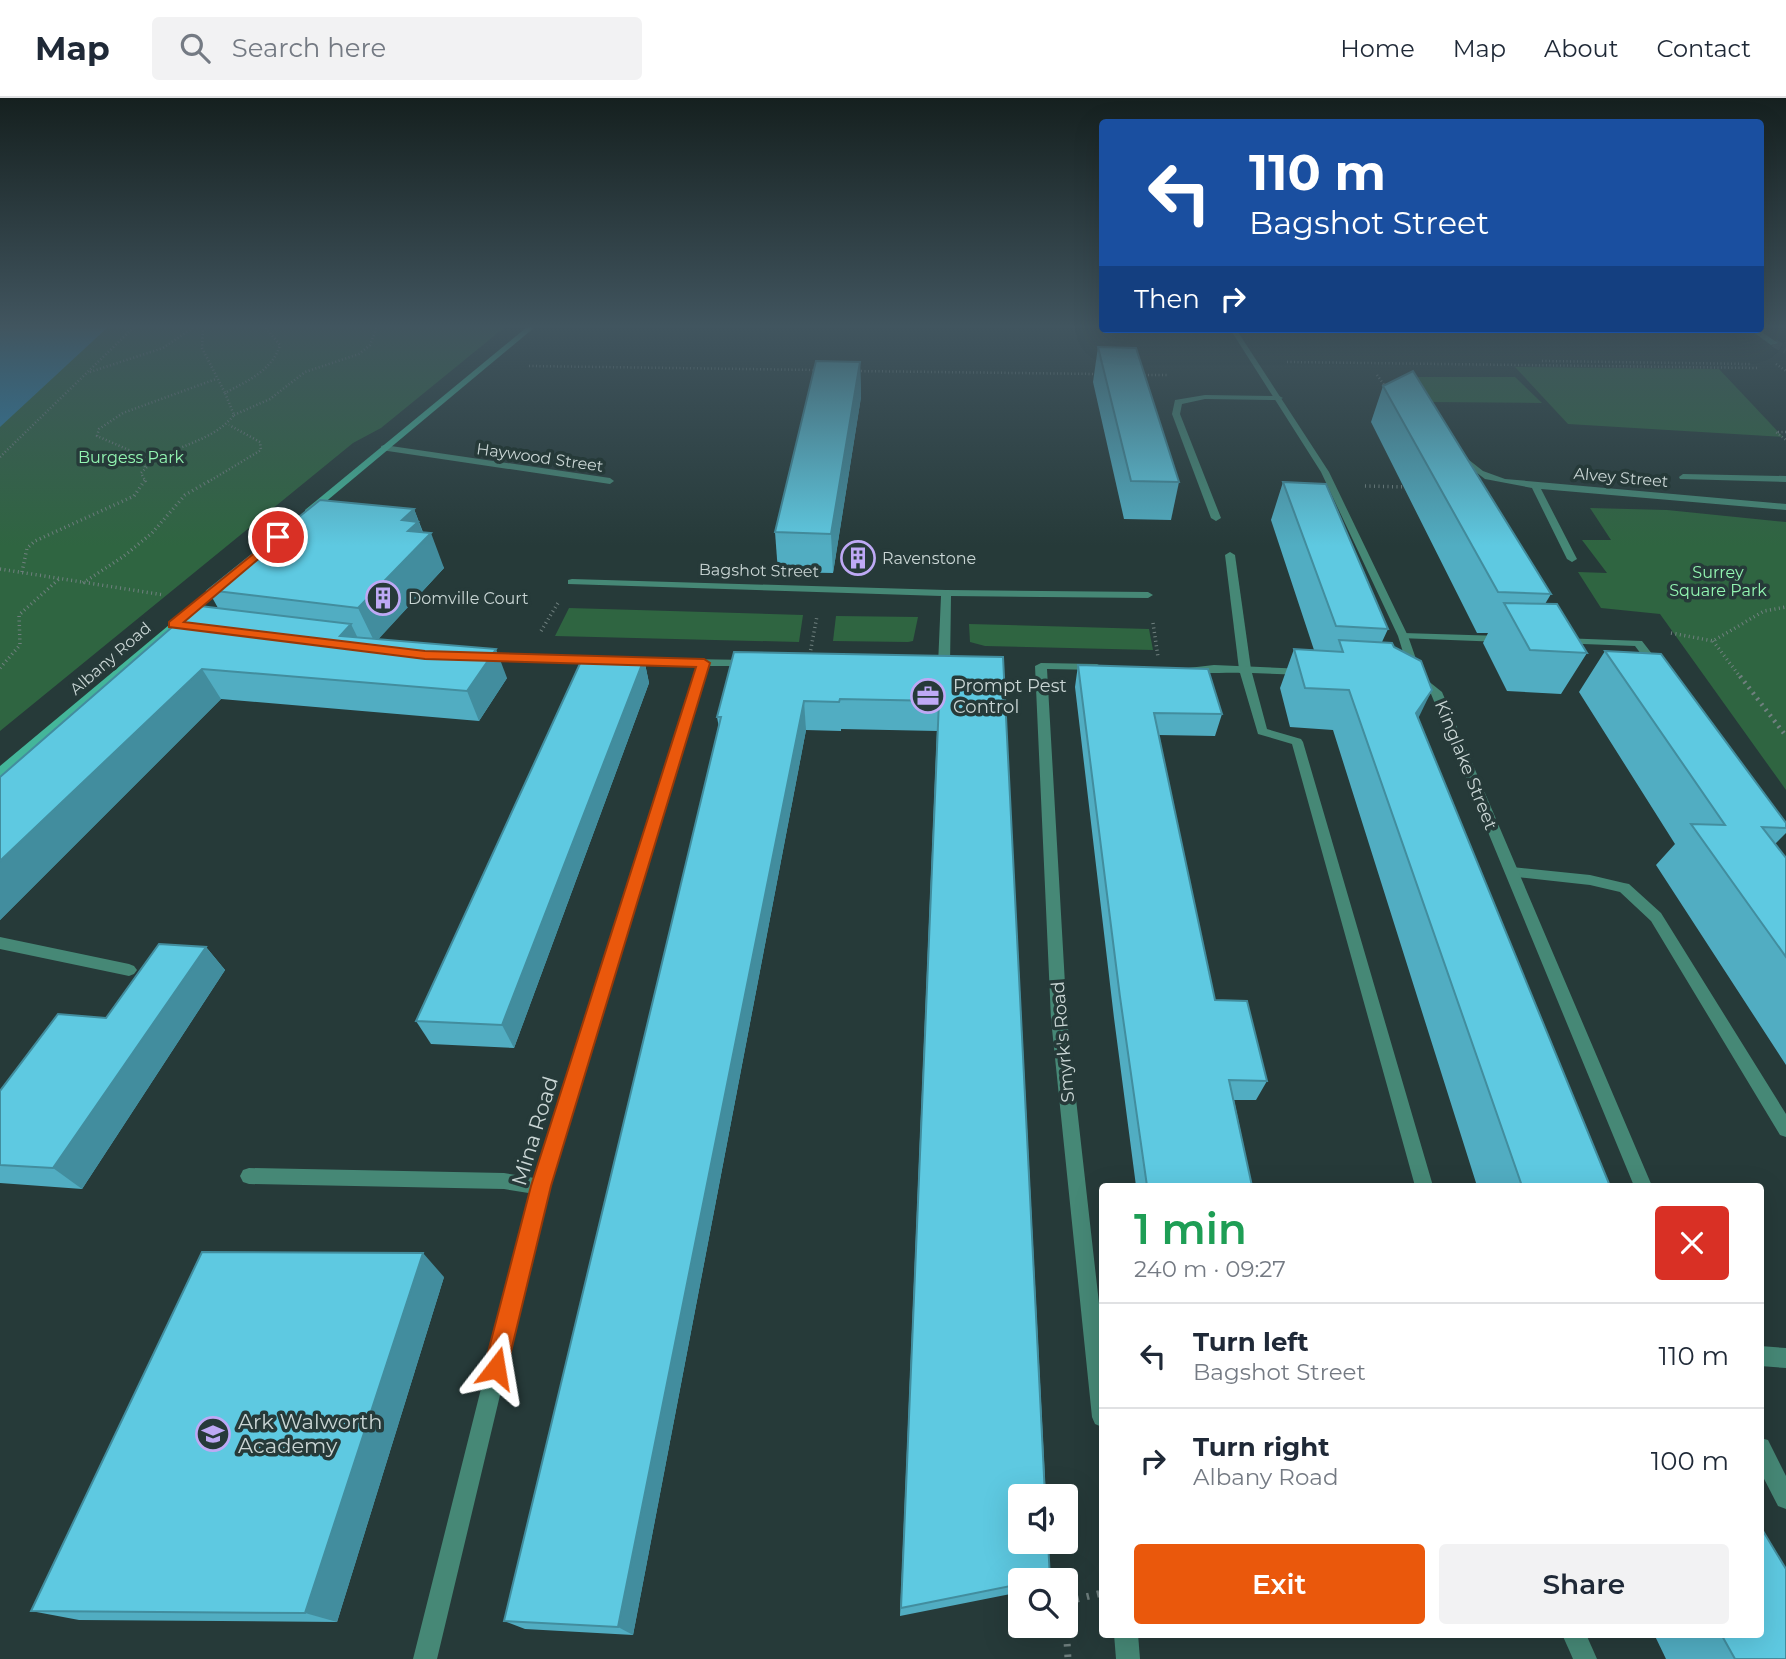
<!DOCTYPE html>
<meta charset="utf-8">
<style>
body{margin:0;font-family:Montserrat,sans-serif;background:#f2f2f3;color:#1f2937;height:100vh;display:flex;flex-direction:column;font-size:26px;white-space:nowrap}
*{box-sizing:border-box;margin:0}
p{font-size:23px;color:#747a83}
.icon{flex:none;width:38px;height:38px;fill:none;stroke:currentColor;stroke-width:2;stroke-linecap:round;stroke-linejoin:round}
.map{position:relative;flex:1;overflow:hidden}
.sheet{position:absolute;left:1099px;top:1085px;width:665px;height:455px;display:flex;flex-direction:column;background:#fff;border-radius:7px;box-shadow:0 7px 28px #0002}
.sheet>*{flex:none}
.hud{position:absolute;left:1099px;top:21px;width:665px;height:214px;border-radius:7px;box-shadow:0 7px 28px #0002;background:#1a4fa0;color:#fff;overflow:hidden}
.tools{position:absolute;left:1008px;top:1386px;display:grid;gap:14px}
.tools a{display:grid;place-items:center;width:70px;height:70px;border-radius:7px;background:#fff;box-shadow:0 7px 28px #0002;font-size:35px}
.pin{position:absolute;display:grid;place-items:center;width:60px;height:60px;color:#fff;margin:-30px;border:4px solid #fff;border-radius:50%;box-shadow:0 2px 7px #0007}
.me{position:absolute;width:77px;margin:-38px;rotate:14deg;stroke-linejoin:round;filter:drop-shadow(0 0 5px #0008)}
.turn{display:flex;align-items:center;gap:24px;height:147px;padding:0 35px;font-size:32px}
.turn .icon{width:91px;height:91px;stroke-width:2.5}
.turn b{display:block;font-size:49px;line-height:60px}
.then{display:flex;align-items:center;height:66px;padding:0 35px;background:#0003;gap:14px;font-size:26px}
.round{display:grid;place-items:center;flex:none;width:74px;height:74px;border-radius:7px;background:#f2f2f3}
.headline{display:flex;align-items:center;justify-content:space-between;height:119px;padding:0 35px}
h1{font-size:42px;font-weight:600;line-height:52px;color:#1e9e55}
.button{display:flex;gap:14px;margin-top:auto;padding:14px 35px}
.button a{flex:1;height:80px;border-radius:7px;background:#ea580c;color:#fff;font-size:28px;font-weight:600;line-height:80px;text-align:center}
.button a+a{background:#f2f2f3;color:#1f2937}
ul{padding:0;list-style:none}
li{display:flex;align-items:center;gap:21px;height:105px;padding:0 35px;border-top:2px solid #e0e1e3}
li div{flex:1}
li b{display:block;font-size:26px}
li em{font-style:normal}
header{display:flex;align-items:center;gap:42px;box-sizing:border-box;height:98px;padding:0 35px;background:#fff;border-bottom:2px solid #e0e1e3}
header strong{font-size:33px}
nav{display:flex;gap:38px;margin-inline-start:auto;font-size:24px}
.search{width:490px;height:63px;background:#f2f2f3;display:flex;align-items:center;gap:18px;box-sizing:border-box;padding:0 24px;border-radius:7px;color:#747a83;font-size:26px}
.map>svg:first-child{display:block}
.green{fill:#2f6541}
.water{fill:#2d82ae}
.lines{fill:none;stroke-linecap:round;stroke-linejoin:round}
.street-tunnel{stroke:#3e5150;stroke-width:8;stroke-dasharray:8 4.5;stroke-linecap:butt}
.path-far3{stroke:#70807f;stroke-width:2.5;stroke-dasharray:1 2.5;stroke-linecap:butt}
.path-far2{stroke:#70807f;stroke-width:3.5;stroke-dasharray:1 3.5;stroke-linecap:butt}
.path-far1{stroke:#70807f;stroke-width:4.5;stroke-dasharray:2 5;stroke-linecap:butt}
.path{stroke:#70807f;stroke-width:7;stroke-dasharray:2.5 8;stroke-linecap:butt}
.lane{fill:#468876;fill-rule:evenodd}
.street{fill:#468876;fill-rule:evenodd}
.secondary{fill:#44b69a;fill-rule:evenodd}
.path-bridge{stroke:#70807f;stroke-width:2.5;stroke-dasharray:1 2.5;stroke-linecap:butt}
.wall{fill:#51adc2}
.shaded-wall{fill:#428d9e}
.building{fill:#5ec9e1;stroke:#428d9e;stroke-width:2}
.route{fill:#ea580c;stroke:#983908;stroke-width:2}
.labels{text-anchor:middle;stroke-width:7;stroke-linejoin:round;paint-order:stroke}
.far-park-label{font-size:16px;fill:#93f6b2;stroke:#263a39}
.far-street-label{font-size:16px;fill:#c9d5d4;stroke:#263a39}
.far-poi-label{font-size:16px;fill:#c9d5d4;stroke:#263a39;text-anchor:start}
.poi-label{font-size:18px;fill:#c9d5d4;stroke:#263a39;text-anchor:start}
.street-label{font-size:18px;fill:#c9d5d4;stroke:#263a39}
.near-street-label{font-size:21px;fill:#c9d5d4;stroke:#263a39}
.near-poi-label{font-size:21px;fill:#c9d5d4;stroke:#263a39;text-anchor:start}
</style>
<header>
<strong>Map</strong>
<div class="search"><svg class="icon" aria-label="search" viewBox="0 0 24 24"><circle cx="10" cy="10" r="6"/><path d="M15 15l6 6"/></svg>Search here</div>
<nav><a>Home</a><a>Map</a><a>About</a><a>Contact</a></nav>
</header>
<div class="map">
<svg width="1786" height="1561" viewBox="0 0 1786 1561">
<rect width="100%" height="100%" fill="#263a39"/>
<g class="green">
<path d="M0 229H505L381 330 353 345 0 633Z"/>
<path d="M1515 269 1719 271 1783 339 1568 326Z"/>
<path d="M1406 279H1515L1542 305 1427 304Z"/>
<path d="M1590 410 1667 412 1786 424V692L1660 516 1601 510 1578 474 1607 475 1582 442H1611Z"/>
<path d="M569 510 803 517 799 544 555 538Z"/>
<path d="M836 518 918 519 913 543 908 544 833 543Z"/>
<path d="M969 526 1149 531 1153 552 985 548 970 544Z"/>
</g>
<path class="water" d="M0 229H108L0 329Z"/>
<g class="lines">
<path class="street-tunnel" d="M1774 245 1786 252"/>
<g class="path-far3">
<path d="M203 229 202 250 225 295"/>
<path d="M1542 263 1750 266"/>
<path d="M1287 264 1758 270"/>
<path d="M529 268 818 272"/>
<path d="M854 273 1098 276"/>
<path d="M90 274 163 250 194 229"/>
<path d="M1141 277H1168"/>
<path d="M1377 277 1387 291"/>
<path d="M234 317 270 301 305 274 359 256 370 247 377 229"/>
<path d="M1786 334H1776L1786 342"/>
<path d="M0 359 134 229"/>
<path d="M145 369 138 356 97 338 99 331 123 315 216 281"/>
<path d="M146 384 141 375C167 346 209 348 234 317L225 295C247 283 272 273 280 247L265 229"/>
<path d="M208 384 261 352 260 344 229 327"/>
</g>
<g class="path-far2">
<path d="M1365 388 1408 389"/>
<path d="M0 471 164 497"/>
<path d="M22 474 27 450 35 443 134 398 145 382"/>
<path d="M83 485 124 458 152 435 185 397 211 382"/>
<path d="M1153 525 1158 559"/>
<path d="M541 533 558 505"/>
<path d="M1671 535 1713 543 1764 513 1786 509"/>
<path d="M1713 543 1741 580"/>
<path d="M809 561 817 518"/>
<path d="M0 570 20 547 19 517 59 481"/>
</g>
<path class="path-far1" d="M1740 578 1786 638"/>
<g class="path">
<path d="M1066 1500 1077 1501 1102 1495"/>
<path d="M1066 1525 1068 1561"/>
</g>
<g class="lane">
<path d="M1205 297 1279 298 1283 300 1279 302 1205 301 1182 306 1180 316 1221 420 1216 423 1211 420 1172 316 1175 302Z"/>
<path d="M384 347 610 380 614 383 610 386 381 352V348Z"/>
<path d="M1683 376 1786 378V384L1680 381 1679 379Z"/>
<path d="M1230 454 1235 457 1251 571 1245 574 1239 571 1225 457Z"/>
<path d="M572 481 946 492 1148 494 1153 497 1148 500 951 498 950 567 944 570 938 567 941 498 568 486V482Z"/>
<path d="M1403 535 1502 538 1507 541 1502 544 1399 540V536Z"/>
<path d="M1561 540 1642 543 1663 570 1657 573 1653 572 1635 548 1557 545 1556 543Z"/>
<path d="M1512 769 1590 777 1624 785 1629 786 1661 815 1786 1016V1039L1780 1037 1651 823 1620 794 1590 787 1507 778 1505 774Z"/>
<path d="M0 839 129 866 134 868 137 872 134 876 129 878 0 851Z"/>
<path d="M249 1070 504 1075 547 1082 550 1088 547 1094 541 1097 504 1091 249 1086 243 1084 240 1078 243 1072Z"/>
<path d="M1760 1248 1786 1250V1270L1760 1268Z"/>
<path d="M1562 1536H1586L1597 1561H1573Z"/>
</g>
<g class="street">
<path d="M1230 231H1236L1329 374 1408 538 1422 578 1442 594 1652 1088H1634L1431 596 1411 580 1398 538 1321 374Z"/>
<path d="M1749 231H1757L1778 245 1771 247Z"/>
<path d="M1464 358 1483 373 1505 381 1786 406V412L1541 391 1577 461 1572 464 1567 461 1532 390 1485 381 1461 363 1460 361Z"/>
<path d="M483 556 599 560 605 563 599 566 479 561 477 559Z"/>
<path d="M626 560 750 562 756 565 750 568H709L550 1088 437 1561H413L532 1088 698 568 622 565V561Z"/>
<path d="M1041 565 1097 566 1103 569 1097 572 1047 571 1067 921 1102 1232V1329L1095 1326 1092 1319 1051 921 1035 568Z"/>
<path d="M1214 567 1304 571 1310 574 1304 577 1252 575 1267 631 1301 641 1303 644 1433 1088H1415L1292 646 1258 636 1240 575C1228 574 1189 577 1182 573L1188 570Z"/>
<path d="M1760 1340 1768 1342 1786 1378V1411L1778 1408 1760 1373Z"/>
<path d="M1114 1536H1138L1140 1561H1116Z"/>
</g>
<g class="secondary">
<path d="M527 229H535L311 416H305V412Z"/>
<path d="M223 482 228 485 227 487 4 678 0 679V668Z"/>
</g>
<path class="path-bridge" d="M1776 266 1786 273"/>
</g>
<g class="wall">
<path d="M1098 249 1179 384 1171 422 1124 421 1093 284Z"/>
<path d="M860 264 861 299 833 475 778 474 775 434Z"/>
<path d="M1383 288 1551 496 1545 506 1587 555 1561 596 1507 593 1483 545 1488 535H1477L1371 324Z"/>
<path d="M1283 384 1388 531 1382 544 1418 620 1610 1088H1477L1333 632 1290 629 1280 590 1294 551 1314 552 1271 422Z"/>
<path d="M414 411 423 434 444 470 378 541 507 580 479 623 221 601 0 822V679L218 510 208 492Z"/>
<path d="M1605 553 1786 725V735L1775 746 1786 760V967L1656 767 1675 746 1579 594Z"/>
<path d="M1003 559 1050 1480 1048 1482H1020V1494L900 1518 937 633 841 631V633L806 632 633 1537 525 1531 504 1523 719 630 717 619Z"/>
<path d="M644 561 649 585 514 950 431 946 416 923Z"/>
<path d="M1078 567 1222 616 1215 638 1159 637 1215 902 1267 983 1256 1002H1234L1252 1088H1136L1114 920 1075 589Z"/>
<path d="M206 849 225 872 82 1091 0 1085V993Z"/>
<path d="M444 1179 337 1524 79 1522 31 1513Z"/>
<path d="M1654 1536H1760L1786 1561H1666Z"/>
</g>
<g class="shaded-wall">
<path d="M860 264 861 299 833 475 831 436Z"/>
<path d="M414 411 425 441 431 435 444 470 375 545 358 510 402 422Z"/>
<path d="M351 526 365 555 340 538Z"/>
<path d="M496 551 507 580 479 623 467 593Z"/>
<path d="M644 561 649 585 514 950 502 927Z"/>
<path d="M202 571 221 601 0 822V763Z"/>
<path d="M1432 592 1413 631 1416 615Z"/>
<path d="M804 603 806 632 633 1537 618 1529Z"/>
<path d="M206 849 225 872 82 1091 53 1070Z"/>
<path d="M423 1155 444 1179 337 1524 305 1515Z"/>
</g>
<g class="building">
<path d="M1098 249 1136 250 1179 384 1131 383Z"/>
<path d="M816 263 860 264 831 436 775 434Z"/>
<path d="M1413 273 1551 496 1498 494 1383 288Z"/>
<path d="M1283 384 1326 386 1388 531 1336 528Z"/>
<path d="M320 402 414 411 402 422 418 424 408 433 431 435 358 510 208 492Z"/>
<path d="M1504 505 1557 506 1587 555 1530 552Z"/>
<path d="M200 508 351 526 340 538 496 551 467 593 202 571 0 763V679L171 530Z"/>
<path d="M1339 542 1392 545 1394 549 1421 563 1432 592 1416 615 1610 1088H1522L1349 592 1305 590 1294 551 1343 554Z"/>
<path d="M1605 553 1661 556 1786 725V730L1762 729 1786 760V859L1691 726 1725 727Z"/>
<path d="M734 554 1003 559 1045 1398H1020V1444H1048L1050 1480 1038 1482H1020V1486L901 1510 939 603 840 601 839 604 804 603 618 1529 504 1523 721 619H717Z"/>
<path d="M583 559 644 561 502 927 416 923Z"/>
<path d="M1078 567 1208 571 1222 616 1154 615 1215 902 1247 903 1267 983 1229 982 1252 1088H1147L1120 899Z"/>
<path d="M159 846 206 849 53 1070 0 1067V993L58 916 106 920Z"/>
<path d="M202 1154 423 1155 305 1515 31 1513Z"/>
<path d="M1760 1428 1786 1471V1561H1735L1721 1536H1760Z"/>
</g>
<linearGradient id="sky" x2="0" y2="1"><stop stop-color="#15201f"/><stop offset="0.51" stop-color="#41555f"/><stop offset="1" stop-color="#41555f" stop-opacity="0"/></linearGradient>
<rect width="1786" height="448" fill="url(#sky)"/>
<path class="route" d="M278 436 284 439 282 441 184 524 425 553 704 561 710 565 551 1088 507 1270 504 1278 496 1282 488 1278 484 1270 531 1088 696 569 425 561 169 529V524Z"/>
<defs>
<g id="building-ring" transform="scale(1.75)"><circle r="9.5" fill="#263a39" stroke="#bea9f5" stroke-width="1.5"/><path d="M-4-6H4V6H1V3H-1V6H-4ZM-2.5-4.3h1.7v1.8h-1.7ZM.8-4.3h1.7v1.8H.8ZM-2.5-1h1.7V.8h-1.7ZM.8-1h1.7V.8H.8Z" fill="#bea9f5"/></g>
<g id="office-ring" transform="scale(1.75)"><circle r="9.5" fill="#263a39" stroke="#bea9f5" stroke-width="1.5"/><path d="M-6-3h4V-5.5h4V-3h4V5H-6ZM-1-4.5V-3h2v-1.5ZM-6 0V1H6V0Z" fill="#bea9f5"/></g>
<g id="school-ring" transform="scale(1.75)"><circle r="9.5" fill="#263a39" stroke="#bea9f5" stroke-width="1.5"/><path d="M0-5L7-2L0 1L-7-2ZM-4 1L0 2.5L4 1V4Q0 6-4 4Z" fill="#bea9f5"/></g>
</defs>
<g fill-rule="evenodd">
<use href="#building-ring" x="858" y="460"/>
<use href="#building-ring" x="383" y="500"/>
<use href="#office-ring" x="928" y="598"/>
<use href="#school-ring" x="213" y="1336"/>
</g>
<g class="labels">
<g class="far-park-label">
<text x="131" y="365">Burgess Park</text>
<text x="1718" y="480">Surrey<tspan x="1718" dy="18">Square Park</tspan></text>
</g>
<g class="far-street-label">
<text transform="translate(540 359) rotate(8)" y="6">Haywood Street</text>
<text transform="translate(1621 379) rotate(5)" y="6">Alvey Street</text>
<text transform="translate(759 472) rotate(1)" y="6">Bagshot Street</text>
<text transform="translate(110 560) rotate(-41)" y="6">Albany Road</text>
</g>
<g class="far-poi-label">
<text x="882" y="466">Ravenstone</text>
<text x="408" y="506">Domville Court</text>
</g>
<g class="poi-label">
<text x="953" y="594">Prompt Pest<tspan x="953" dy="21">Control</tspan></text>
</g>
<g class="street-label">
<text transform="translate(1466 667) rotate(68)" y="6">Kinglake Street</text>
<text transform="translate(1063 944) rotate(-95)" y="6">Smyrk's Road</text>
</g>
<g class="near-street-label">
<text transform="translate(535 1033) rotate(-73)" y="7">Mina Road</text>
</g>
<g class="near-poi-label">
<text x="238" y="1331">Ark Walworth<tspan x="238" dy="24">Academy</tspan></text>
</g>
</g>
</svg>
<div class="tools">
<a><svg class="icon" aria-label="sound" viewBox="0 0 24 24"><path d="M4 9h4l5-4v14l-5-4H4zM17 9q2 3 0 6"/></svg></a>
<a><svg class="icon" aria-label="search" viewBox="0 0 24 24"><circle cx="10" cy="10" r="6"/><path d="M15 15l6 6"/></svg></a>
</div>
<div class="pin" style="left:278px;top:439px;background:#d93025"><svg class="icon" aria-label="arrive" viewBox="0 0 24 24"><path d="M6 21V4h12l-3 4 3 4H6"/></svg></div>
<svg class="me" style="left:496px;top:1270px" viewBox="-20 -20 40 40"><path d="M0-17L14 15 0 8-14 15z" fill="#ea580c" stroke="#fff" stroke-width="4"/></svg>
<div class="hud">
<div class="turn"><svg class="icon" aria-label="left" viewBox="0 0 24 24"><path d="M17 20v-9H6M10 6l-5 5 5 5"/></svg><div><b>110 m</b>Bagshot Street</div></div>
<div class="then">Then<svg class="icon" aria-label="right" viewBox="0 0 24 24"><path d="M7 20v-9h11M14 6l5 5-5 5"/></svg></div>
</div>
<section class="sheet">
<div class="headline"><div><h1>1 min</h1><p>240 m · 09:27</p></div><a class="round" style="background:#d93025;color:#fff"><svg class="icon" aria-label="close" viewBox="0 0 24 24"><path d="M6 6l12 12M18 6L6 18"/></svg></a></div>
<ul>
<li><svg class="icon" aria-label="left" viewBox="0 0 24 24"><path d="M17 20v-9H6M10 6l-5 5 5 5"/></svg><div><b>Turn left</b><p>Bagshot Street</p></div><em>110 m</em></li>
<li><svg class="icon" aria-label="right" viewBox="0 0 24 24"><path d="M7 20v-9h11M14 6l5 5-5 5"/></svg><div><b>Turn right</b><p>Albany Road</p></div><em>100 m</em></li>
</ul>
<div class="button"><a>Exit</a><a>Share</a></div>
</section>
</div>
